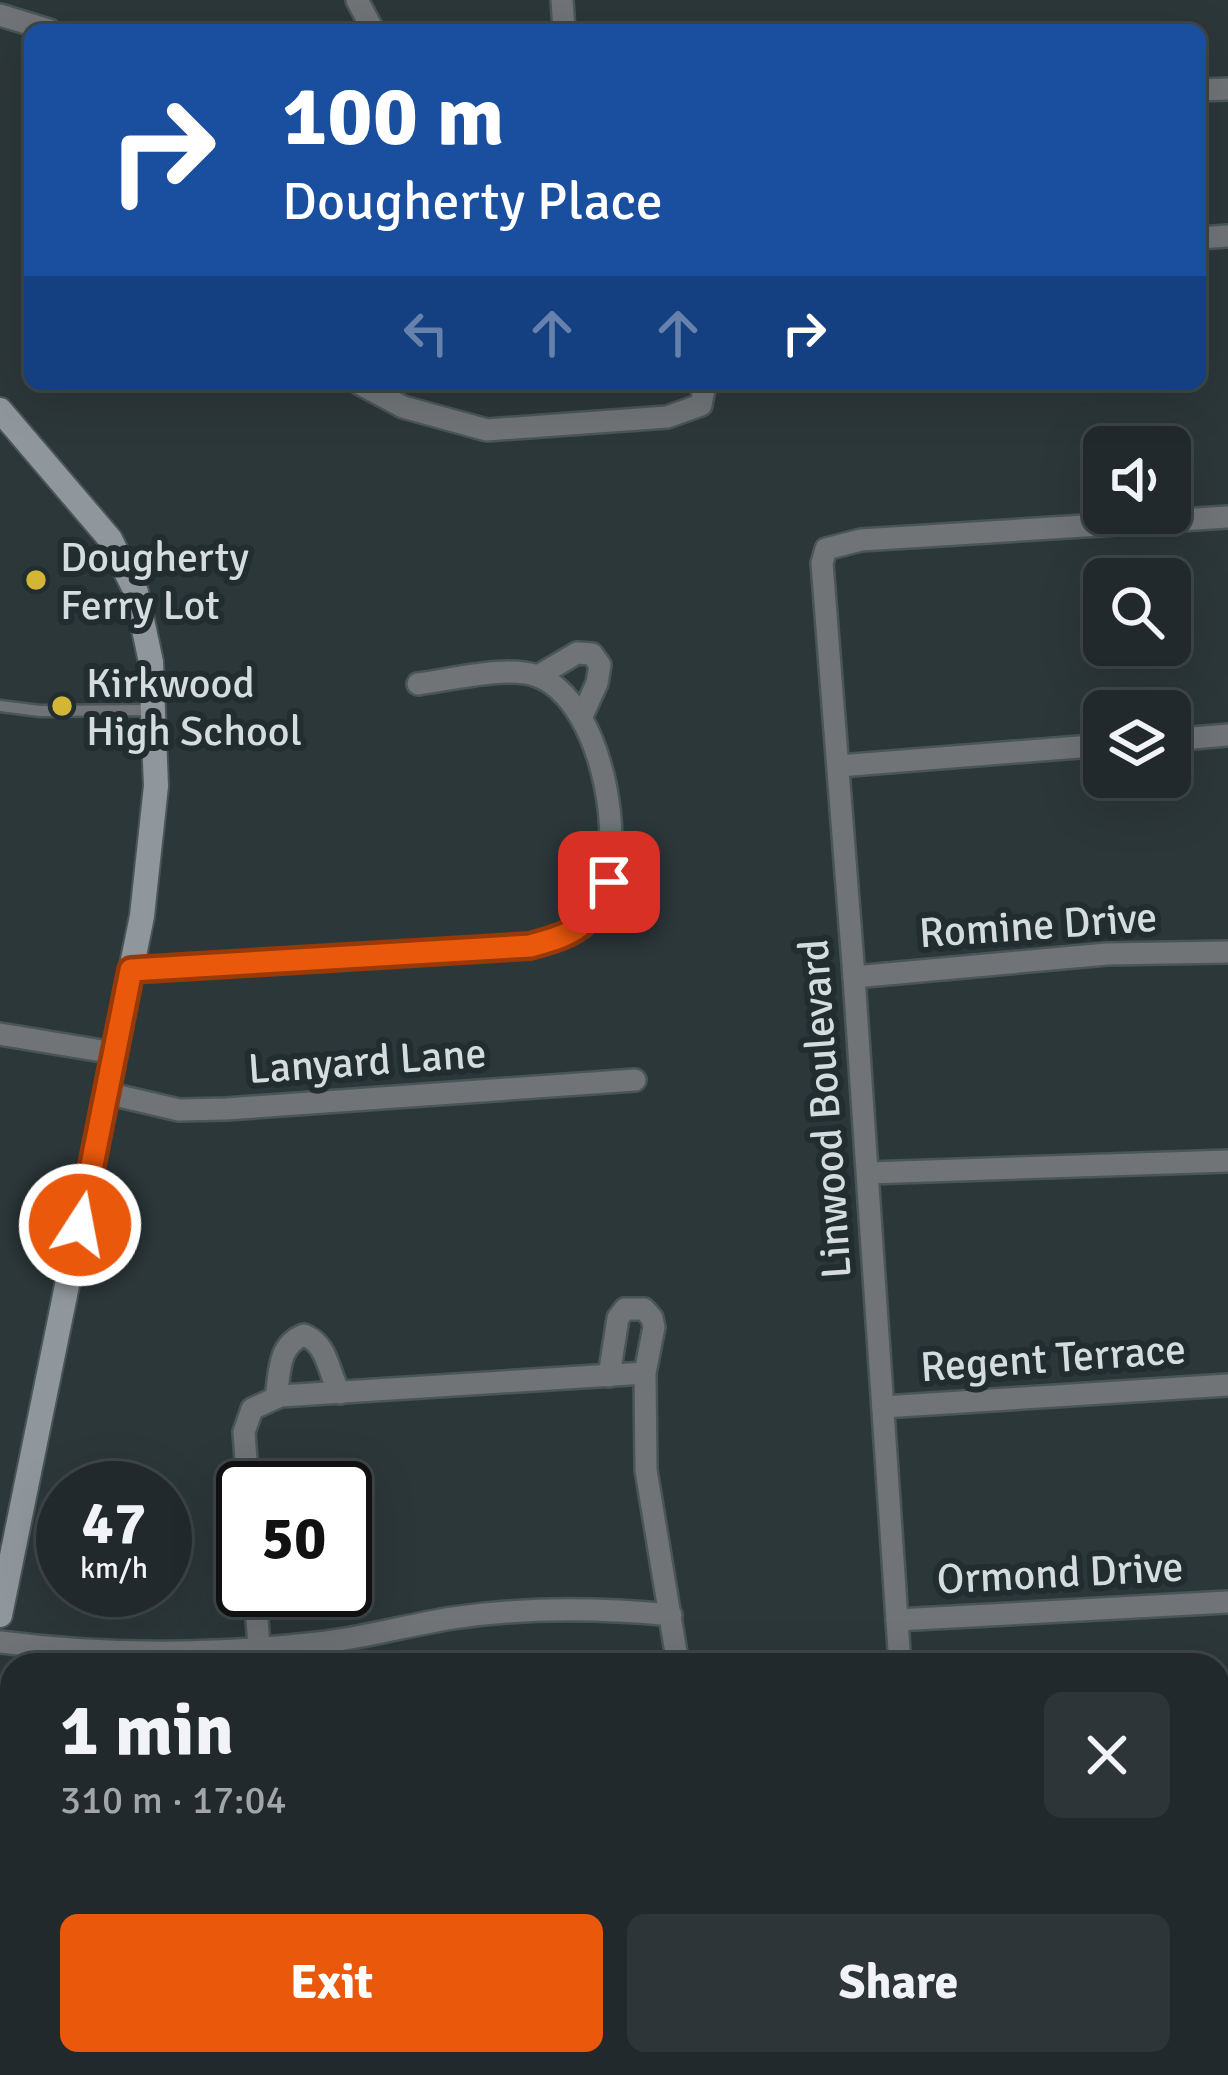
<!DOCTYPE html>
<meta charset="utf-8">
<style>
body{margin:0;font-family:Signika,sans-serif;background:#2d3538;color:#f1f3f6;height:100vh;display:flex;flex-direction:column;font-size:45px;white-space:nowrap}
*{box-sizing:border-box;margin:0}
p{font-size:39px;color:#a2a6a9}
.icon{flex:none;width:66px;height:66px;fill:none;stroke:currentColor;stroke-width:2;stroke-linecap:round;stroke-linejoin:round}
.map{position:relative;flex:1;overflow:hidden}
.drawer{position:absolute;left:0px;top:1653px;width:1230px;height:423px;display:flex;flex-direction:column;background:#21292c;border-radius:36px 36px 0 0;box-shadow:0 12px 48px #0002,0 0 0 3px #3e4548}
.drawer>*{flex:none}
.hud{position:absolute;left:24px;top:24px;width:1182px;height:366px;border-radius:18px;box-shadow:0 12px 48px #0002,0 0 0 3px #3e4548;background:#1a4fa0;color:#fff;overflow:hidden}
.buttons{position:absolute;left:1083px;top:426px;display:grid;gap:24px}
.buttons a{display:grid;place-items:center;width:108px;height:108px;border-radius:18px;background:#21292c;box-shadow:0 12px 48px #0002,0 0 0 3px #3e4548;font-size:60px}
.speed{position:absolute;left:36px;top:1461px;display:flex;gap:24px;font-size:60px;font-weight:700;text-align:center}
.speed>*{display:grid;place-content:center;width:156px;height:156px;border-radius:50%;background:#21292c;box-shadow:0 12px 48px #0002,0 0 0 3px #3e4548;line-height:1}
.speed small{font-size:30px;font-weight:400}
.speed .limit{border:6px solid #111;border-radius:18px;background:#fff;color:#111}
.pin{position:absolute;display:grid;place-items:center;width:102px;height:102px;color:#fff;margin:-51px;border-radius:24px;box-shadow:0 6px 18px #0006}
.me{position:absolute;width:132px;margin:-66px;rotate:11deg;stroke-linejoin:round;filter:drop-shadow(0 0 9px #0008)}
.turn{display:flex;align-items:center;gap:42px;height:252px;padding:0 60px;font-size:54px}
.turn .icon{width:156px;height:156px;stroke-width:2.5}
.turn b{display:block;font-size:84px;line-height:102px}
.lanes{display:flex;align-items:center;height:114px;padding:0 60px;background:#0003;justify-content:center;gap:60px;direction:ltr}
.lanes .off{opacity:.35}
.round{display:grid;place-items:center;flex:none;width:126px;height:126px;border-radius:18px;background:#2d3538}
.summary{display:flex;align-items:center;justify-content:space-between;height:204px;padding:0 60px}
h1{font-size:72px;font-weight:700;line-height:90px}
.action{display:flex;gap:24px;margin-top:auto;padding:24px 60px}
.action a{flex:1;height:138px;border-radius:18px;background:#ea580c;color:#fff;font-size:48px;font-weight:700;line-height:138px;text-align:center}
.action a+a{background:#2d3538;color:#f1f3f6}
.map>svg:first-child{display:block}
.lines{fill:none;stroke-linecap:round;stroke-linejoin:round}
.lane-casing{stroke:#4a5557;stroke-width:15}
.street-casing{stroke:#4a5557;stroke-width:26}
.secondary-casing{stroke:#4a5557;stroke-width:28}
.lane{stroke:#707477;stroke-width:10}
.street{stroke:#707477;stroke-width:21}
.secondary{stroke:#90979c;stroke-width:24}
.route-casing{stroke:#983908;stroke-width:30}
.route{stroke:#ea580c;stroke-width:21}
.poi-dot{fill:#d3b635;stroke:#222d30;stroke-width:4.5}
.labels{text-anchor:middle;stroke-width:12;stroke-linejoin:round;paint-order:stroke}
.poi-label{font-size:42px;fill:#d5dcdd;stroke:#222d30;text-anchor:start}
.street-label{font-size:42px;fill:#d5dcdd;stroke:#222d30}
</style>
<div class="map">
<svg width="1228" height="2075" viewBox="0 0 1228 2075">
<rect width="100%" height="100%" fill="#2c373a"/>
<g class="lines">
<g class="lane-casing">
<path id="lane" d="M0 706 40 711 152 710"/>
</g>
<g class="street-casing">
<g id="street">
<path d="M357 0 373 30"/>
<path d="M562 0 564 30"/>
<path d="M0 15 49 30"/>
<path d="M1200 90 1228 89"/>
<path d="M1200 238 1228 236"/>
<path d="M360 384 403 407 487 430 667 417 701 405 705 384"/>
<path d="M538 676 577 653 592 654 600 665 597 683 582 716"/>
<path d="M1170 740 1228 735"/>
<path d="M839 766 1104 745"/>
<path d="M131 969 530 946C554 940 580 936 594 914 631 858 605 701 537 676 508 665 449 680 418 684"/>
<path d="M854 977 1107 954 1228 952"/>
<path d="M0 1034 114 1053"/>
<path d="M106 1093 179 1110 226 1109 635 1080"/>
<path d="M868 1173 1228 1161"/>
<path d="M609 1376 618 1318 625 1309H644L652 1318 654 1327 645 1373 646 1470 678 1665"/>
<path d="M276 1398C280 1374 277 1345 304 1335 329 1345 327 1371 340 1393"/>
<path d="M883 1407 1228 1385"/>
<path d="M248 1488 244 1432 252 1409 280 1396 645 1373"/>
<path d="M255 1590 259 1647"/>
<path d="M897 1620 1228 1602"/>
<path d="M0 1642C107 1656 211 1655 318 1643 364 1638 408 1625 453 1618 526 1607 598 1608 671 1615"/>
<path d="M900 1665 854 977 822 563 826 549 861 540 1228 517"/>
<path d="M1218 1824H1228"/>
<path d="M0 1893 12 1892"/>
<path d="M681 2064 682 2075"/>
<path d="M1065 2064 1066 2075"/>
</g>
</g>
<g class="secondary-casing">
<g id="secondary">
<path d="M0 410 110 539 136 592 151 662 156 786 142 916 0 1615"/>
<path d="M1218 2038 1228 2037"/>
<path d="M717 2075 858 2064"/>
</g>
</g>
<use href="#lane" class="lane"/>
<use href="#street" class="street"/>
<use href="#secondary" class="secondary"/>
</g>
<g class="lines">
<g class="route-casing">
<path id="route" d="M80 1225 131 970 530 946C578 933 588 927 609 882"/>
</g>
<use href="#route" class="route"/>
</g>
<g class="poi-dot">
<circle cx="36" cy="580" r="12"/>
<circle cx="62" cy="706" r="12"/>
</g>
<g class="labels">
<g class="poi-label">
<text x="60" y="571">Dougherty<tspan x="60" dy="48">Ferry Lot</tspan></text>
<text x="86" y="697">Kirkwood<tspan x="86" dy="48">High School</tspan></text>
</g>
<g class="street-label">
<text transform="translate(1038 924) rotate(-4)" y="15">Romine Drive</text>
<text transform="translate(367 1060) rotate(-4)" y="15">Lanyard Lane</text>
<text transform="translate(824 1109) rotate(-94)" y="15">Linwood Boulevard</text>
<text transform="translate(1053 1357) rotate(-4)" y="15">Regent Terrace</text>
<text transform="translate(1060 1572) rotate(-3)" y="15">Ormond Drive</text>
</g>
</g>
</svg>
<div class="buttons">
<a><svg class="icon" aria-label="sound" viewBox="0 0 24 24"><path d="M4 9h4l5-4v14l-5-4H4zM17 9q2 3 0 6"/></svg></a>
<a><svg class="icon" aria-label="search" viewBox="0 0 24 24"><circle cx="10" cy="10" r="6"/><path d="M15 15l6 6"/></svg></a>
<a><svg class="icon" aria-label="layers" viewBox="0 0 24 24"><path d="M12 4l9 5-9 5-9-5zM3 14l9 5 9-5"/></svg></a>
</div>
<div class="speed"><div>47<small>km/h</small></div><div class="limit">50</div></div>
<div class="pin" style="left:609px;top:882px;background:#d93025"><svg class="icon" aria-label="arrive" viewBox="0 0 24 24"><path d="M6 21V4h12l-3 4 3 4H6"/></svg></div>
<svg class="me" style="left:80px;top:1225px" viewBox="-20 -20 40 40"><circle r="17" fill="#ea580c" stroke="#fff" stroke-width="3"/><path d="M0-11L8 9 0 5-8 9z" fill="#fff"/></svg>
<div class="hud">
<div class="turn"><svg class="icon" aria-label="right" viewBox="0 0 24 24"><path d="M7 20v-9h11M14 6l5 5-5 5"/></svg><div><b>100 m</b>Dougherty Place</div></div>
<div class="lanes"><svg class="icon off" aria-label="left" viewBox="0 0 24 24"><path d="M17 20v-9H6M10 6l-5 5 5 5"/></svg><svg class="icon off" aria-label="ahead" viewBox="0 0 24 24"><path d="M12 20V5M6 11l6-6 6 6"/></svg><svg class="icon off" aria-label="ahead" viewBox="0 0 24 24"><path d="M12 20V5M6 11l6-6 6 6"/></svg><svg class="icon" aria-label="right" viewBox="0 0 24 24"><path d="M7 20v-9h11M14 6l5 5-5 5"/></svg></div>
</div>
<section class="drawer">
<div class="summary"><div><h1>1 min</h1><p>310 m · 17:04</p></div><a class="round"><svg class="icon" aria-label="close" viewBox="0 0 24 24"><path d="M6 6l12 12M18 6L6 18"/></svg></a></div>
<div class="action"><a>Exit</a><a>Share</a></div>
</section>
</div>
